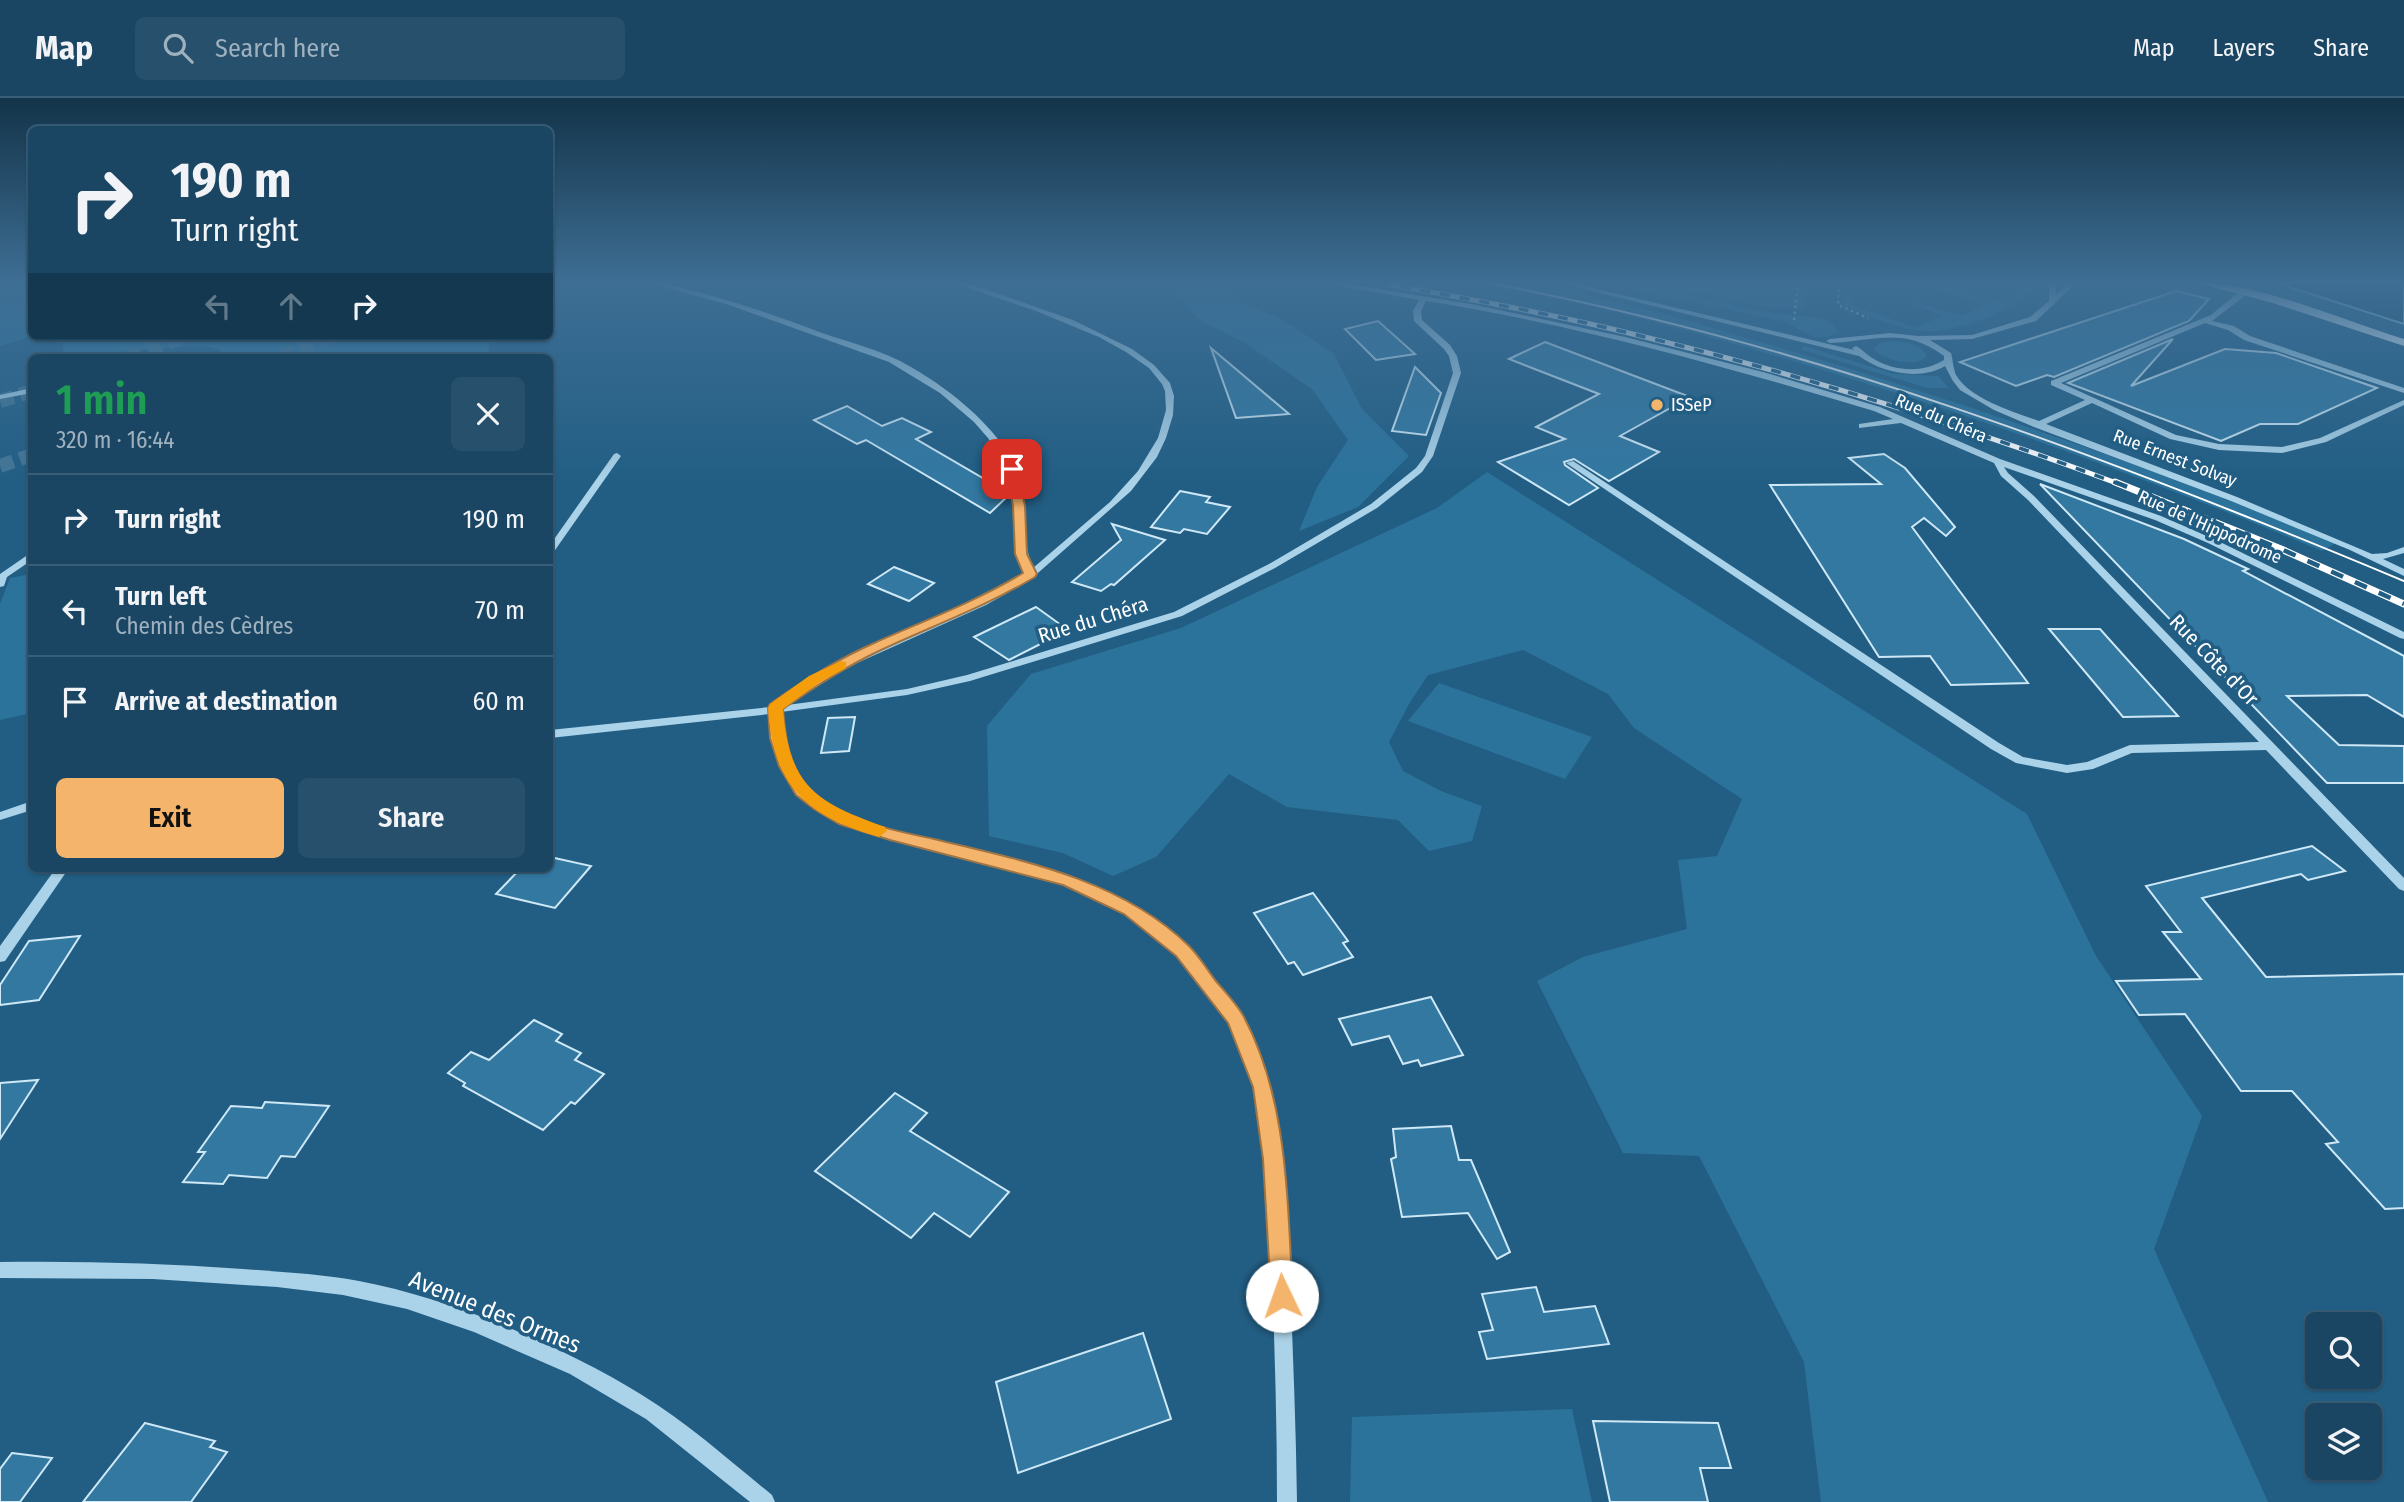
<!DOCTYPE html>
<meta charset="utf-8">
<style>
body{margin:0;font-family:"Fira Sans Condensed",sans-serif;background:#27506c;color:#f1f3f6;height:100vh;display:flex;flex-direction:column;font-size:26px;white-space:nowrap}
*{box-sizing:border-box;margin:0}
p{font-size:23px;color:#9fb1be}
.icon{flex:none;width:38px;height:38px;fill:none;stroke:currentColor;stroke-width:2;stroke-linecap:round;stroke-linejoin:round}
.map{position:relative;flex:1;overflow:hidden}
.drawer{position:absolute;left:28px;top:256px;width:525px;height:518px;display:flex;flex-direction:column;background:#1a4663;border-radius:10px;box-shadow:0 2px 5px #0004,0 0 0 2px #385e78}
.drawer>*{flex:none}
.top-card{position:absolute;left:28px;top:28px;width:525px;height:214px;border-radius:10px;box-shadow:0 2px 5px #0004,0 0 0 2px #385e78;background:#1a4663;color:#f1f3f6;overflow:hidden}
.buttons{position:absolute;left:2305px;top:1214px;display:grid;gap:14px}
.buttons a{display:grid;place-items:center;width:77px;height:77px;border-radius:10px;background:#1a4663;box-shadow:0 2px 5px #0004,0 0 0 2px #385e78;font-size:35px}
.pin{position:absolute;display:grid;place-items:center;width:60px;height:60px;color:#fff;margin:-30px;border-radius:14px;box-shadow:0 4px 10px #0006}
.me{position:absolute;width:77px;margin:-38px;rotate:357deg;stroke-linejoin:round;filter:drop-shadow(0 0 5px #0008)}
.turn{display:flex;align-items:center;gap:24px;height:147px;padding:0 28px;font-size:32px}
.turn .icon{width:91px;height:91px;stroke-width:2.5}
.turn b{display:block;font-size:49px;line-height:60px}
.lanes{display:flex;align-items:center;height:66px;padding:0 28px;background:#0003;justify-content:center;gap:35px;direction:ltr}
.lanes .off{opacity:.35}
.round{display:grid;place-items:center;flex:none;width:74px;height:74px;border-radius:10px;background:#27506c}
.summary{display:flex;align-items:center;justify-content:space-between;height:119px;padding:0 28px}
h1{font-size:42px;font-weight:600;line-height:52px;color:#1e9e55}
.primary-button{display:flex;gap:14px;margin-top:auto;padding:14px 28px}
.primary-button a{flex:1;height:80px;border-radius:10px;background:#f5b46c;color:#111;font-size:28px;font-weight:600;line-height:80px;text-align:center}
.primary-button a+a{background:#27506c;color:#f1f3f6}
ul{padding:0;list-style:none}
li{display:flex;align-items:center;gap:21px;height:91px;padding:0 28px;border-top:2px solid #385e78}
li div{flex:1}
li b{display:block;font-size:26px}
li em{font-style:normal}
header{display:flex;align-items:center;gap:42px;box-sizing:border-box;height:98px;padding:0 35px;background:#1a4663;border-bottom:2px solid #385e78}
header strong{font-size:33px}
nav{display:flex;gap:38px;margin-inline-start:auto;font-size:24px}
.search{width:490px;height:63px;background:#27506c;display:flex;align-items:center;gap:18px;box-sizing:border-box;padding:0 24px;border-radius:10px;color:#9fb1be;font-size:26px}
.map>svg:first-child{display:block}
.green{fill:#2c739c}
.water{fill:#174663;stroke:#9ecfea;stroke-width:2}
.building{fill:#3278a1;stroke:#cee8f6;stroke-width:2}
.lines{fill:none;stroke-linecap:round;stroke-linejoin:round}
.highway-tunnel{stroke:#437696;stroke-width:14;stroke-dasharray:14 7;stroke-linecap:butt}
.path{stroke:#aad2e8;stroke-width:2.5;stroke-dasharray:2.5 3.5;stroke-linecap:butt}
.minor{fill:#aad2e8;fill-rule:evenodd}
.major{fill:#edf6fe;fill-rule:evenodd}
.tram{stroke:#fff;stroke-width:2}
.rail-far1-casing{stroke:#fff;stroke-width:5}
.rail-casing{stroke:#fff;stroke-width:7}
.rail-far1{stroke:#225e84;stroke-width:3.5;stroke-dasharray:10;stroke-linecap:butt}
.rail{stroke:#225e84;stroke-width:4.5;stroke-dasharray:13;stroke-linecap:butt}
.route{fill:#f5b46c;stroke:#9f7546;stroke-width:2}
.slow{fill:#f59e0b}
.poi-dot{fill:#f5b46c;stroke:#225e84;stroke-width:2.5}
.labels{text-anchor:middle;stroke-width:7;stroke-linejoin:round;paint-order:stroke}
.far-poi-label{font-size:18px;fill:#fff;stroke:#225e84;text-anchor:start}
.far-street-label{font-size:18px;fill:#fff;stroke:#225e84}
.street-label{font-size:21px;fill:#fff;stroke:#225e84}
.near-street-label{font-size:24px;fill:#fff;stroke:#225e84}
</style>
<header>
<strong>Map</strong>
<div class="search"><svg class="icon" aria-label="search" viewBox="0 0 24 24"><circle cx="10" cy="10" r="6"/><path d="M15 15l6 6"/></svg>Search here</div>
<nav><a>Map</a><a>Layers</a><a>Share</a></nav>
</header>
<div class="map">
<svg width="2404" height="1404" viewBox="0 0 2404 1404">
<rect width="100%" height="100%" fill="#225e84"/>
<g class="green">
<path d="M0 185H31L32 238 0 248Z"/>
<path d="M1156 185H1234L1226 199 1282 221 1334 256 1362 311 1409 358 1358 409 1299 433 1317 389 1348 342 1312 291 1245 245 1201 223 1172 189Z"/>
<path d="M1476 185C1576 185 1676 220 1771 247 1963 304 2151 369 2336 445L2322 453C2148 380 1971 316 1790 262 1686 232 1583 203 1476 185Z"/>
<path d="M1602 185C1659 185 1715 205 1771 215 1793 219 1815 215 1834 226L1837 234C1820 247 1803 234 1787 224Z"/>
<path d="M1685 185H1735L1776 191 1778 185H1808L1805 209C1776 217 1714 197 1684 191Z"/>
<path d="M1996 185H2038C2017 214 1950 238 1915 232 1890 228 1866 217 1843 207L1844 198 1856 202 1849 206 1916 230 1942 217 1908 205 1913 203 1962 218 1985 206 1936 191 1942 188 2008 206 2025 194Z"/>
<path d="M62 238H489L490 240 488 259H226C223 256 221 253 218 251 201 242 92 259 64 259Z"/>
<path d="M1882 244C1897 242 1919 243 1927 258 1914 270 1888 263 1875 253V249Z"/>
<path d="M1804 248 1894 276 1938 278 1949 290H1927L1800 251Z"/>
<path d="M1487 374 2027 716 2096 858 2202 1018 2154 1151 2268 1404H1821L1804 1264 1699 1058 1623 1055 1537 883 1583 859 1687 831 1678 762 1717 758 1742 701 1634 630 1608 596 1523 552 1428 577 1409 606 1389 644 1403 673 1441 693 1482 708 1472 743 1429 753 1398 722 1287 709 1229 676 1156 759 1113 778 1063 755 989 738 987 628 1031 576 1181 530 1437 410Z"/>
<path d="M31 476V615L0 622V506L10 480Z"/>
<path d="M1439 585 1592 639 1565 681 1408 623Z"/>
<path d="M1572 1311 1592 1404H1350L1352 1319Z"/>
</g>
<path class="water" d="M2277 185H2404V226Z"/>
<g class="building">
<path d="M2176 193 2209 201 2189 223 2054 279 2047 277 2016 288 1960 264Z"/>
<path d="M1378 223 1415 256 1376 262 1345 231Z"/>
<path d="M2173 241 2131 288 2225 251 2276 255 2377 290 2298 326H2260L2221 343 2068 285Z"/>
<path d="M1545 244 1690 299 1620 338 1659 354 1609 383 1574 361 1564 364 1565 367 1598 390 1569 407 1498 364 1565 341 1536 329 1599 296 1509 261Z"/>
<path d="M1211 250 1289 316 1236 320Z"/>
<path d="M1415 269 1441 295 1426 337 1392 333Z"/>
<path d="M847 308 882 328 902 320 931 334 916 341 1010 396 990 415 866 342 857 346 814 322Z"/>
<path d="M1884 356 1905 370 1955 429 1946 438 1924 420 1912 429 2028 585 1951 587 1930 558 1879 559 1770 387 1881 386 1849 360Z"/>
<path d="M2040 386 2184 441 2248 471 2243 473 2404 558V619L2367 597 2287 598 2339 647 2404 648V685H2327Z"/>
<path d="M1180 393 1210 399 1206 404 1230 409 1207 436 1184 431 1180 435 1151 429Z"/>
<path d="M1112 426 1165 442 1114 487 1111 486 1101 493 1072 484 1121 442Z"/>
<path d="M894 469 934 485 909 503 868 486Z"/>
<path d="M1036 509 1068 532 1009 562 974 539Z"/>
<path d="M2049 531H2100L2178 618 2123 619Z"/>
<path d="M855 619 849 653 821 655 828 620Z"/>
<path d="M2312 748 2345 773 2308 782 2301 776 2202 800 2266 879 2404 876V1110L2385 1111 2326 1046 2338 1044 2292 993H2241L2185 916 2139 917 2116 883 2201 881 2163 834H2181L2146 788Z"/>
<path d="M550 759 591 768 555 810 496 796 521 770H550Z"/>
<path d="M1313 795 1348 843 1343 845 1353 859 1303 877 1294 864 1288 866 1254 815Z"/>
<path d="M80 838 39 902 0 907V887L29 843Z"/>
<path d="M1431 899 1463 957 1421 968 1418 962 1403 966 1389 938 1352 947 1339 921Z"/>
<path d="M534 922 562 936 556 943 581 955 575 962 604 976 575 1006 571 1004 543 1032 463 988 465 985 448 975 471 954 489 962Z"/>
<path d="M38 982 0 1041V985Z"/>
<path d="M895 995 927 1015 910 1033 1009 1094 970 1139 934 1115 911 1140 815 1073Z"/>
<path d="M265 1004 329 1008 295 1059 281 1058 267 1080 229 1077 223 1086 183 1084 205 1054H198L231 1008 262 1010Z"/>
<path d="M1451 1028 1459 1062H1471L1510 1154 1497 1161 1468 1115 1402 1119 1391 1061 1396 1059 1393 1031Z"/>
<path d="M1536 1189 1544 1214 1595 1208 1609 1246 1487 1261 1479 1234 1493 1232 1482 1196Z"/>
<path d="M1143 1235 1171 1321 1018 1375 996 1284Z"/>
<path d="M1593 1323 1718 1325 1731 1370H1700L1708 1404H1610Z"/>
<path d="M145 1325 215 1343 210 1349 227 1354 191 1404H83Z"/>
<path d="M12 1355 52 1360 20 1404H0V1371Z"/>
</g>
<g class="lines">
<g class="highway-tunnel">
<path d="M128 259 187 238"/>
<path d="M281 259 330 238"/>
<path d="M0 303 32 293"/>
<path d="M0 368 32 357"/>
</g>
<g class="path">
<path d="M1839 185 1838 207 1868 220"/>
<path d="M1794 222 1798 185"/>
</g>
<g class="minor">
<path d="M650 185C668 185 684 191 702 195 743 206 782 220 822 235 852 245 884 253 911 269 947 290 983 318 1006 352 1031 390 1017 431 1033 470L1110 404 1138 373 1158 340 1166 312 1165 293 1162 286 1149 270 1126 254 1099 239 1036 213 954 185H966L982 190 1073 222 1132 251 1154 267 1170 285 1174 298 1173 317 1166 340 1157 359 1131 393 1030 482 986 507 837 574 787 607 907 591 967 577 1174 514 1269 466 1371 406 1416 370 1425 358 1453 275 1449 258 1444 251 1414 223 1413 213 1419 202 1335 187 1342 185 1471 206 1625 239 1763 274 1880 309 2000 361 2161 418 2214 441 2404 534V541L2400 540 2208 445 2155 422 2004 369 2008 375 2034 398 2404 780V793L2399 791 2266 652 2132 655 2093 671 2067 675 2016 665 1991 651 1566 365 1573 363 1999 645 2023 659 2067 667 2087 664 2130 647 2259 644 2028 402 2001 378 1994 365 1901 325 1859 330V326L1893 321 1874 313C1727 269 1578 227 1426 203L1421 213 1422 222 1450 247 1457 258 1461 275 1433 358 1422 374 1377 410 1275 470 1182 518 970 583 907 597 781 614C784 639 788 666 805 685 845 733 927 741 984 754 1024 763 1065 774 1103 791 1162 819 1210 866 1243 923 1287 1002 1286 1094 1290 1182 1293 1256 1296 1330 1297 1404H1277C1277 1330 1275 1256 1272 1183 1270 1097 1273 1007 1231 929 1196 863 1137 814 1068 787 1031 773 992 764 953 756 900 744 833 735 796 691 779 669 773 642 770 616L550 640V632L770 609 801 587 830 570 979 503 1025 476 1017 449 1014 403 1007 370 988 340 974 324 940 295 889 264 729 207Z"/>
<path d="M1559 185H1572L1854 252 1852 250 1856 248C1862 251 1867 257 1874 261 1896 274 1923 275 1944 262V258C1904 228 1876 243 1830 245L1826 243 1830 241 1890 235 1918 238 1972 237 2030 219 2049 203V185H2056V197L2068 185H2076L2036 223 1972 241 1930 242 1951 255C1953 262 1953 270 1956 277 1970 301 2014 314 2039 323L2085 302 2051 287V283L2211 217 2240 193H2246V197L2212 223 2234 228 2250 238 2404 290V295L2244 242 2228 232 2205 225 2061 285 2176 337 2219 346 2282 349 2320 340 2404 302V307L2326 344 2282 355 2219 352 2170 341 2092 305 2046 326 2237 399 2372 456 2387 455 2404 449V455L2383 461 2404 471V478L2350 452 2231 403 2034 329 1994 312 1960 292 1953 283 1945 268C1920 283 1882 275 1859 258Z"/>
<path d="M32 290V295L0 301V297Z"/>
<path d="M617 355 621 358 553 455 550 456V447L614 356Z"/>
<path d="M32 454V462L7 479 4 488 0 489V476Z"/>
<path d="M32 703V712L0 722V714Z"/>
<path d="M56 770H69L5 863 0 864V848Z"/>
<path d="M0 1164C81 1163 162 1165 243 1171 282 1174 321 1176 359 1183 450 1200 563 1248 642 1297 689 1326 730 1363 772 1397L775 1404H750L646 1321 570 1276 474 1234 407 1211 343 1197 277 1189 153 1181 0 1180Z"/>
</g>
<path class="major" d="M2197 185C2260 185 2343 222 2404 241V248L2273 205Z"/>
<path class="tram" d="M1488 185C1802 243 2110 360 2404 483"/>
<g class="rail-far1-casing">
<path id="rail-far1" d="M1381 185C1469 201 1558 217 1645 239 1806 278 1964 328 2119 386"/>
</g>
<g class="rail-casing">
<path id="rail" d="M2115 384 2281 451 2404 506"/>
</g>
<use href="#rail-far1" class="rail-far1"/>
<use href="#rail" class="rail"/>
</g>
<linearGradient id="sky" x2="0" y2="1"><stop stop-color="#133449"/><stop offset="0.48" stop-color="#3e6e94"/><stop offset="1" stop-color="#3e6e94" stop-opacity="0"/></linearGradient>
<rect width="2404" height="382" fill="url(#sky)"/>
<path class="route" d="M1012 367 1017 371 1025 408 1027 456 1037 476 1035 479C985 509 932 528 879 553 845 569 814 589 783 611 785 638 789 669 809 690 840 723 892 732 934 741 1022 762 1122 782 1189 848 1199 858 1207 871 1215 882 1225 894 1237 906 1244 919 1289 1004 1287 1105 1293 1198L1290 1206 1282 1209 1274 1206 1271 1198 1263 1061 1253 989 1228 925 1176 858 1124 816 1063 787 890 742 839 726 814 711 796 697 779 668 770 640 768 610 770 606C803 583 836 562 872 546 923 523 975 504 1023 475L1015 456 1013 408 1006 371Z"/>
<path class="slow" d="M841 563 846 564V570L820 584 783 611C789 689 816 704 885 729L887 733 879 739C805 718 773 687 768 610L770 606 809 578Z"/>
<circle class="poi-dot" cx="1657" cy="307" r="7"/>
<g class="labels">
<g class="far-poi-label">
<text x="1671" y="313">ISSeP</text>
</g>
<g class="far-street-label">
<text transform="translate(1941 320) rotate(23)" y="6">Rue du Chéra</text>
<text transform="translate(2175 360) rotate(21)" y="6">Rue Ernest Solvay</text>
<text transform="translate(2210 429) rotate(24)" y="6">Rue de l'Hippodrome</text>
</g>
<g class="street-label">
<text transform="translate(1093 522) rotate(-17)" y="7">Rue du Chéra</text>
<text transform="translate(2214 562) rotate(46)" y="7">Rue Côte d'Or</text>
</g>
<g class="near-street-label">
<text transform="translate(495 1214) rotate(22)" y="8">Avenue des Ormes</text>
</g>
</g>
</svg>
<div class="buttons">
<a><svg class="icon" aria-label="search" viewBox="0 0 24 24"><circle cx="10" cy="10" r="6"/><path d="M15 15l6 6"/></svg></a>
<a><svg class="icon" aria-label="layers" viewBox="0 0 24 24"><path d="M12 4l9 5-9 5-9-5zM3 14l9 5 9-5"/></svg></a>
</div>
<div class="pin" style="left:1012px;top:371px;background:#d93025"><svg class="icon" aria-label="arrive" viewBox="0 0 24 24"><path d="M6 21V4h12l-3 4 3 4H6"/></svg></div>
<svg class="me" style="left:1282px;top:1198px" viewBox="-20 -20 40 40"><circle r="19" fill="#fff"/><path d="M0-13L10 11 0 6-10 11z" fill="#f5b46c"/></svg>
<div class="top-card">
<div class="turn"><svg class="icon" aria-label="right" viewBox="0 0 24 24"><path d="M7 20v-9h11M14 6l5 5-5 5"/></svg><div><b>190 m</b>Turn right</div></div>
<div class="lanes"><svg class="icon off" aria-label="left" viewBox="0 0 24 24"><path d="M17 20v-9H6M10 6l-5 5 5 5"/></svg><svg class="icon off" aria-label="ahead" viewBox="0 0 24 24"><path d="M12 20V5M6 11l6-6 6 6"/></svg><svg class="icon" aria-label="right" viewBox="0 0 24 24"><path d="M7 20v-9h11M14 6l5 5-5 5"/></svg></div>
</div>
<section class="drawer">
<div class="summary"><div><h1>1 min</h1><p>320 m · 16:44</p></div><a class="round"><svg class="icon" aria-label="close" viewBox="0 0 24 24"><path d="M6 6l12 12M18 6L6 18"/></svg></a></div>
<ul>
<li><svg class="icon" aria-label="right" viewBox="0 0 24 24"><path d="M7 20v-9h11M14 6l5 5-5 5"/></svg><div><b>Turn right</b></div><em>190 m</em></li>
<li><svg class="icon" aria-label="left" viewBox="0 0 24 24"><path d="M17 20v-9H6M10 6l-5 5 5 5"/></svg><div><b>Turn left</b><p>Chemin des Cèdres</p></div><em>70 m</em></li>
<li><svg class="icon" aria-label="arrive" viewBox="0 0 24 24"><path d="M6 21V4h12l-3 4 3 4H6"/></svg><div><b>Arrive at destination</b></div><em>60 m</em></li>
</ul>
<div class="primary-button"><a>Exit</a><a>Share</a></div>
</section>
</div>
